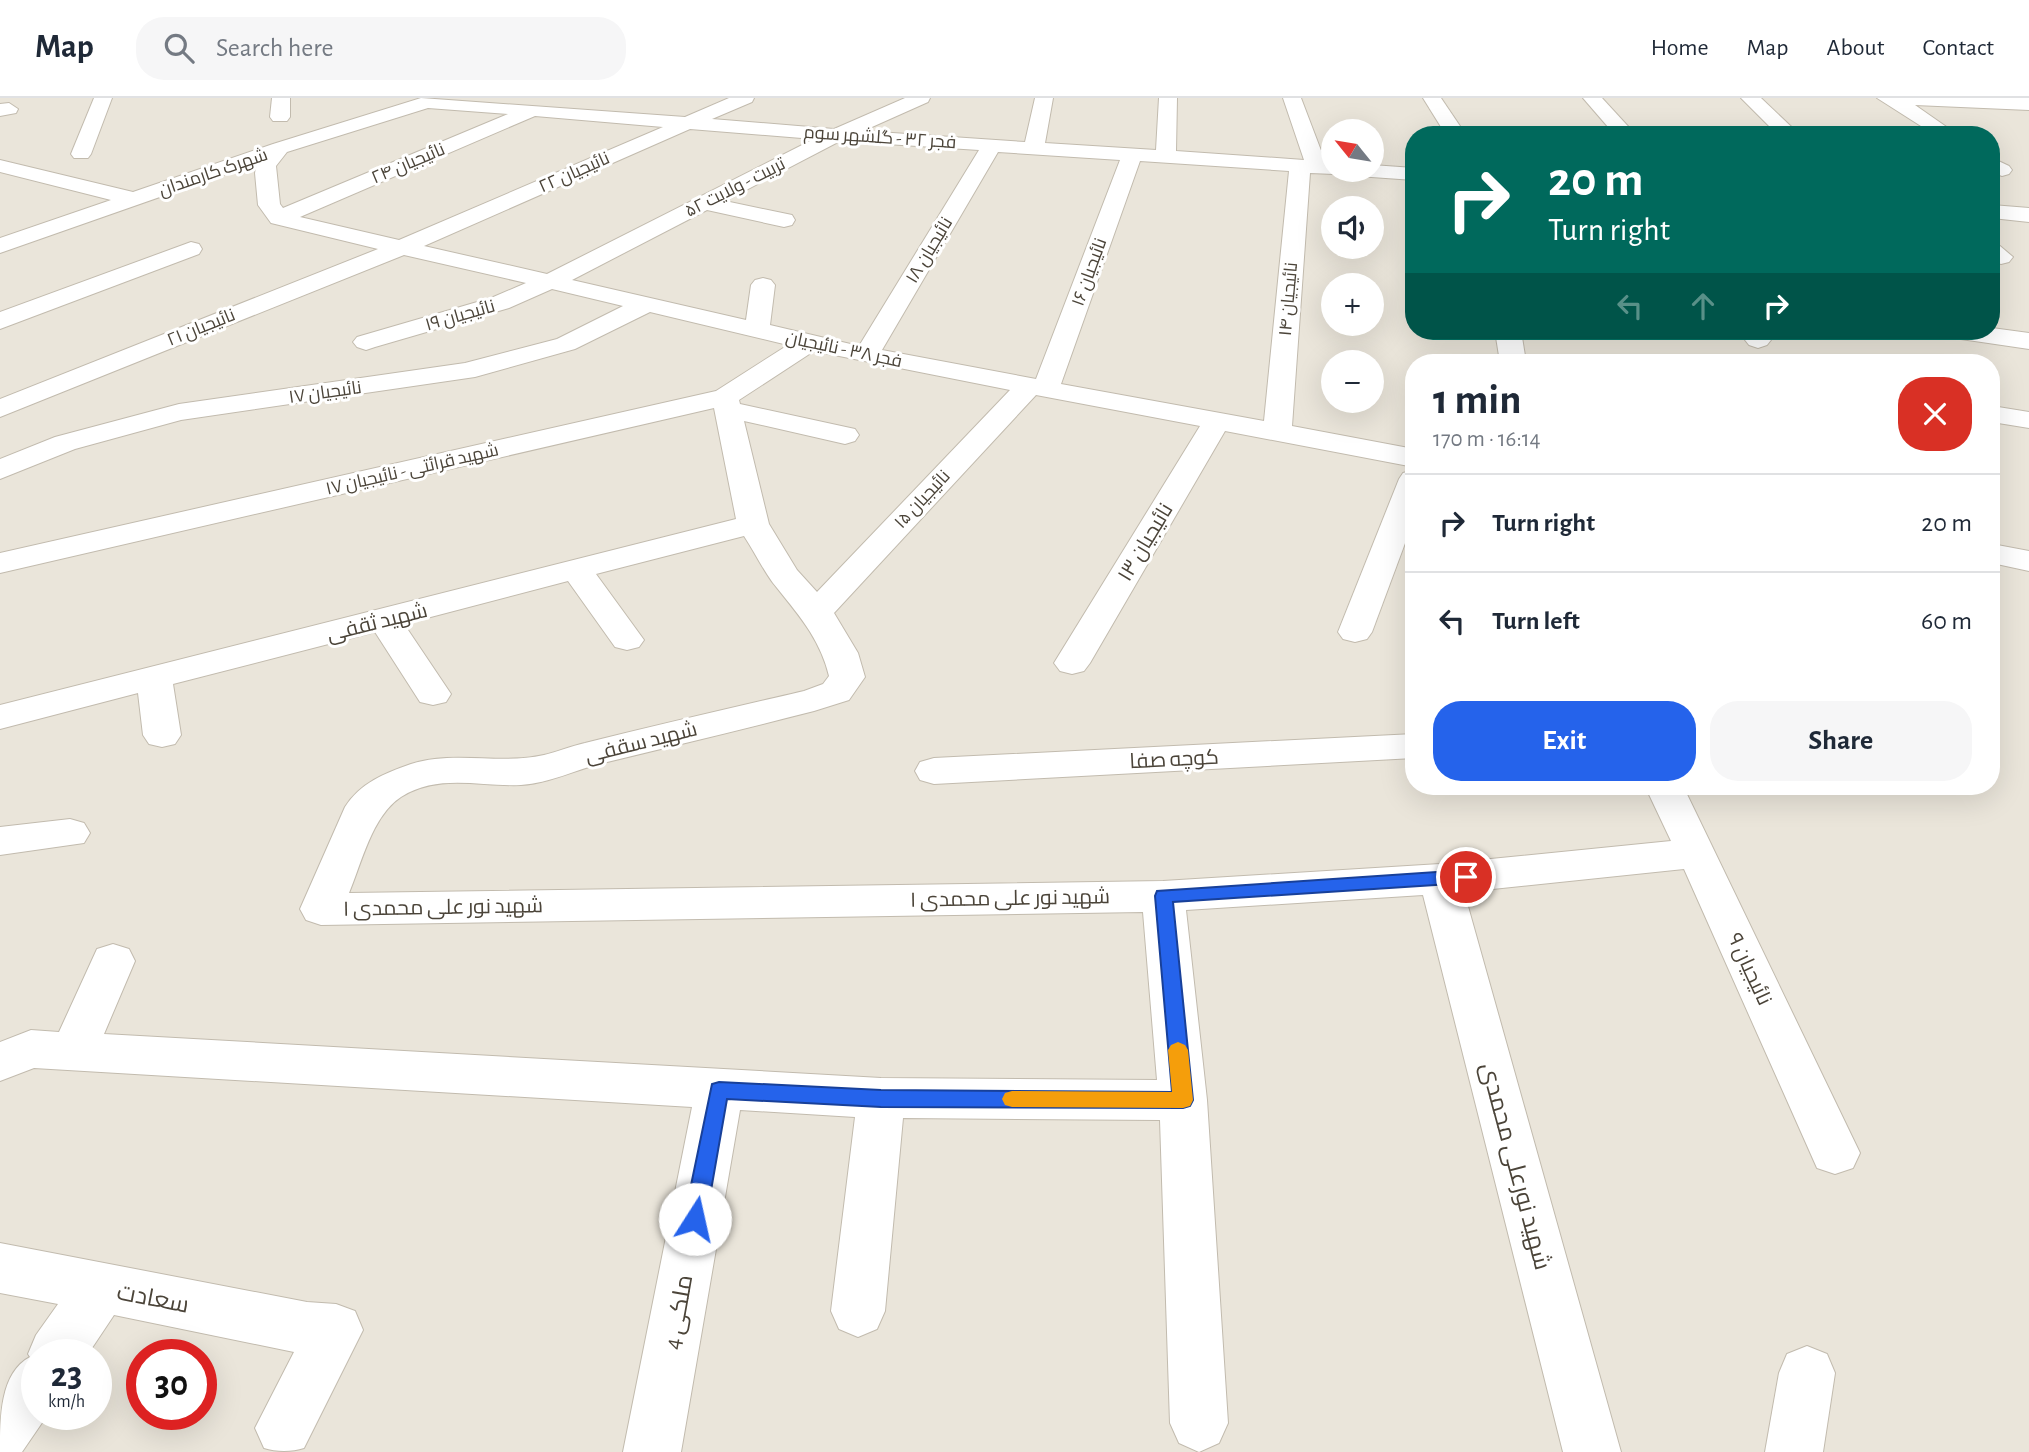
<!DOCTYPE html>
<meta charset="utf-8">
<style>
body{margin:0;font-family:"Alegreya Sans",Cairo,sans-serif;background:#f6f6f7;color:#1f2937;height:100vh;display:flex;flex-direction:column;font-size:26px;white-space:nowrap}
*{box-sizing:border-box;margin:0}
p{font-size:23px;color:#747a83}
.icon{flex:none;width:38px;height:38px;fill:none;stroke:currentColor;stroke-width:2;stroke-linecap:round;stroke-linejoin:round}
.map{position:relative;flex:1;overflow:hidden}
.panel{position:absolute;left:1405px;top:256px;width:595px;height:441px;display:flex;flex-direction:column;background:#fff;border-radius:28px;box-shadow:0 7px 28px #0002}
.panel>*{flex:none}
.hud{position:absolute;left:1405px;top:28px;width:595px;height:214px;border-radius:28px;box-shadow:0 7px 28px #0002;background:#00695c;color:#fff;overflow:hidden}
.needle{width:46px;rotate:300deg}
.buttons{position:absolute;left:1321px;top:21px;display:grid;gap:14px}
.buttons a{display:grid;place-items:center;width:63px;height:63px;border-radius:50%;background:#fff;box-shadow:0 7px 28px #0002;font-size:35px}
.speed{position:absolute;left:21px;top:1241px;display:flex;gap:14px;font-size:35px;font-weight:700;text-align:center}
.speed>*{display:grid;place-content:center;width:91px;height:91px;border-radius:50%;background:#fff;box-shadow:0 7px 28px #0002;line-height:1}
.speed small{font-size:18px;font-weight:400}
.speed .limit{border:10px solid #d22;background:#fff;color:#111}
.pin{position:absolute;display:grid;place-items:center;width:60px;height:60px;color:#fff;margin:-30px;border:4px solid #fff;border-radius:50%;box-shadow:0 2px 7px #0007}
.me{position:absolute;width:77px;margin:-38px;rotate:10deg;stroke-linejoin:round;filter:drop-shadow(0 0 5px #0008)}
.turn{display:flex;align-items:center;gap:24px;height:147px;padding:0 28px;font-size:32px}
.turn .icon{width:91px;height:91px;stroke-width:2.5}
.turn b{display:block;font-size:49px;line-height:60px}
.lanes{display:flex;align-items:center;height:66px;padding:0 28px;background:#0003;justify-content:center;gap:35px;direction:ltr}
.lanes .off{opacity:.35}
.round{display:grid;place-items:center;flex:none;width:74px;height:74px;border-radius:28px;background:#f6f6f7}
.summary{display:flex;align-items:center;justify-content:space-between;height:119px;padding:0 28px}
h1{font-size:42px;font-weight:600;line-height:52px}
.cta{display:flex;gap:14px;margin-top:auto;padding:14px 28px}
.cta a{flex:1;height:80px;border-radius:28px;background:#2563eb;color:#fff;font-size:28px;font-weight:600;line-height:80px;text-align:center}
.cta a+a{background:#f6f6f7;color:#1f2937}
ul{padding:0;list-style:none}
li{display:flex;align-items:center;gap:21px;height:98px;padding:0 28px;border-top:2px solid #e0e1e3}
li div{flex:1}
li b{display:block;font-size:26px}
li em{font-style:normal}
header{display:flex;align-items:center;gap:42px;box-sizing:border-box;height:98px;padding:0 35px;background:#fff;border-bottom:2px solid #e0e1e3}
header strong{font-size:33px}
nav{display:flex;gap:38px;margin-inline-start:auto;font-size:24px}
.search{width:490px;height:63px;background:#f6f6f7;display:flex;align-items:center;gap:18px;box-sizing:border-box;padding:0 24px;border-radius:28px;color:#747a83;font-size:26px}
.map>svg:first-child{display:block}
.residential{fill:#eae5da;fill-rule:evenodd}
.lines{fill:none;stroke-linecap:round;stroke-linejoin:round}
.street-casing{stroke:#c2bbae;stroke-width:2}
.street{fill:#fff;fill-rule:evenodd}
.route{fill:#2563eb;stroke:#184099;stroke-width:2}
.slow{fill:#f59e0b}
.labels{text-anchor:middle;stroke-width:6;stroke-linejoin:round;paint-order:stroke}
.far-street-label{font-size:18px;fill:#4b4439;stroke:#fff}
.street-label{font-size:21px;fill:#4b4439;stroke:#fff}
.near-street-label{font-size:24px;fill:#4b4439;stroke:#fff}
</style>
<header>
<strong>Map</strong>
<div class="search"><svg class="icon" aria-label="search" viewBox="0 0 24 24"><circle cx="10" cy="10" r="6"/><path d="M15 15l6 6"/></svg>Search here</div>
<nav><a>Home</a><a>Map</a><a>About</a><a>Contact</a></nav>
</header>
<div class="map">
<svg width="2029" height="1354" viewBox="0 0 2029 1354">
<rect width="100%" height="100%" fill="#f6f3ec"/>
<path class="residential" d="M0 0H2029V1354H0ZM1334 33H1372V72H1334ZM1414 37H1992V233H1414ZM1334 110H1372V149H1334ZM1334 187H1372V226H1334ZM1334 264H1372V303H1334ZM1414 264H1992V688H1414ZM37 1256H96V1316H37ZM142 1256H201V1316H142Z"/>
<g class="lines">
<g class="street-casing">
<g id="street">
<path d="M94 0H112L91 56 88 60H74L71 56Z"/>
<path d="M272 0H290V19L287 23H273L270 19Z"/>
<path d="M421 0 685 19 729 0H754L752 4 712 21 834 31 905 0H930L928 4 863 33 1025 44 1035 0H1053L1045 45 1156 52 1159 0H1177L1176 53 1304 62 1283 0H1301L1325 63 1334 64V72H1343L1334 76 1310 75 1292 328 1414 351V369L1225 333 1090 565 1084 573 1072 576 1060 573 1054 565 1200 328 1036 297 834 515 858 555 865 579 849 602 814 613C744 631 673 648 603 665 575 672 550 685 521 687 481 689 438 675 401 699 372 718 362 764 349 795L1163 783 1440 766 1671 743 1645 688H1683L1860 1055 1853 1070 1835 1076 1817 1070 1684 771 1464 794 1621 1354H1563L1423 797 1186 812 1207 1002 1228 1325 1219 1345 1199 1354 1179 1345 1170 1325 1160 1022 903 1020 885 1213 877 1231 858 1239 839 1231 831 1213 855 1019 740 1012 681 1354H623L692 1009 34 970 0 983V944L31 932 59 934 97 851 113 846 129 851 135 863 104 936 881 980 1157 982 1143 814 321 827 306 822 300 811 345 709C360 685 385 675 411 666 454 652 500 667 544 657 557 654 571 648 585 645 657 627 731 610 804 593L823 586 829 578C820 540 797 515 773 485 762 470 754 453 744 438L596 476 644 542 639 549 627 552 615 549 568 483 404 526 451 596 446 604 433 607 420 604 375 534 173 586 181 637 175 646 162 649 149 646 143 637 138 595 0 631V607L736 421 714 310 0 475V455L716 293 788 247 650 214 575 251 475 279 181 322 75 351 0 381V361L55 339 179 306 465 265 557 241 623 208 552 191 509 210 375 249 366 252 357 249 353 244 357 239 491 200 526 185 404 157 0 319V301L378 151 271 125 258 107 255 75 257 65 0 155V140L111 102 0 74V62L133 94 273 46ZM428 10 508 16 283 110 280 106 276 68 287 54ZM535 18 663 29 399 142 300 119ZM690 31 814 41 547 176 424 148ZM840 43 979 52 859 248 770 227 775 187 771 182 763 180 755 182 751 187 746 222 572 182 707 112 784 129 792 127 795 122 792 117 725 103ZM998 54 1120 62 1036 281 882 252ZM1140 63 1289 73 1264 323 1061 286ZM814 253 1010 292 817 494 797 472 769 426 744 323 845 346 855 343 859 337 855 331 740 306 739 302Z"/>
<path d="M1423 0H1441L1466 37H1446Z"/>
<path d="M1583 0H1602L1636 37H1615Z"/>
<path d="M1741 0H1761L1800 37H1778Z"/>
<path d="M1877 0H2029V12L1915 7 1958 37H1935Z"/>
<path d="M9 5 18 11 16 15 0 18V6Z"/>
<path d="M1992 60 2009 68 2012 72 2009 76 2002 78 1992 74Z"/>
<path d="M1372 67 1414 70V82L1357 78 1350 76 1347 72H1372Z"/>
<path d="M1992 107 2029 110V124L1992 120Z"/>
<path d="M191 144 199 146 202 151 199 156 0 231V214Z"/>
<path d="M1992 146 2000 148 2013 159 2009 164 2001 166 1992 163Z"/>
<path d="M1992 230 2029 235V251L1961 241 1952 238 1948 233H1992Z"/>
<path d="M1495 233H1521L1526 264H1500Z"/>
<path d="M1745 233H1771V242L1767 247 1758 250 1749 247 1745 242Z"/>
<path d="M1992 308 2029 314V330L1992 324Z"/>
<path d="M1414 372V421L1372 534 1367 541 1355 544 1343 541 1338 534 1399 381 1403 375Z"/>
<path d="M1992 446 2029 453V473L1992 465Z"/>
<path d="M1414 636V660L934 686 920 682 915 673 920 664 934 660Z"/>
<path d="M70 721 84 725 90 735 84 745 0 757V729Z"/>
<path d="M0 1145 307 1204 336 1206 355 1213 363 1232 304 1350C292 1354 276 1354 264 1350L255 1330 294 1254 114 1217 88 1256H37V1316H48L22 1354H0C0 1319 0 1275 30 1259L28 1256 36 1237 58 1206 0 1195Z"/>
<path d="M1807 1248 1827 1256 1835 1275 1823 1354H1765L1779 1275 1787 1256Z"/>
</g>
</g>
<use href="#street" class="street"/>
</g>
<path class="route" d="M1466 772 1474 779 1466 785 1173 804 1193 1002 1190 1008 1183 1010 881 1009 727 1001 706 1121 702 1128 695 1131 687 1128 684 1121 712 986 719 984 881 992 1172 994 1155 798 1157 793Z"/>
<path class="slow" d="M1178 944 1185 947 1188 952 1193 1002 1190 1008 1183 1010 1012 1009 1005 1007 1002 1001 1005 995 1012 993 1172 994 1168 952 1171 947Z"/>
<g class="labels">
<g class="far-street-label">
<text transform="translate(880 39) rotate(4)" y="6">فجر ۳۲ - گلشهر سوم</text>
<text transform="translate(408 65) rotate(-23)" y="6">نائیجیان ۲۴</text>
<text transform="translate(213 74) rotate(-19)" y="6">شهرک کارمندان</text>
<text transform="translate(574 74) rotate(-24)" y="6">نائیجیان ۲۲</text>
<text transform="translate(735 89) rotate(-27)" y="6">تربیت - ولایت ۵۲</text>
<text transform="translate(929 152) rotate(-59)" y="6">نائیجیان ۱۸</text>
<text transform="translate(1089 174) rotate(-70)" y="6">نائیجیان ۱۶</text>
<text transform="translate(1288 201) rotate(-85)" y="6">نائیجیان ۱۴</text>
<text transform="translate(460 217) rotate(-16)" y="6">نائیجیان ۱۹</text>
<text transform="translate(201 229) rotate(-22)" y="6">نائیجیان ۲۱</text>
<text transform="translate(844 251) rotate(12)" y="6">فجر ۳۸ - نائیجیان</text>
<text transform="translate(325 294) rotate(-8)" y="6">نائیجیان ۱۷</text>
<text transform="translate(412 371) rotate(-13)" y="6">شهید قرائتی - نائیجیان ۱۷</text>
<text transform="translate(922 401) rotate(-47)" y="6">نائیجیان ۱۵</text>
</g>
<g class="street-label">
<text transform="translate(1145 444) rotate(-59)" y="7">نائیجیان ۱۳</text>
<text transform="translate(377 524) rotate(-14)" y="7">شهید ثقفی</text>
<text transform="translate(641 644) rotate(-14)" y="7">شهید سقفی</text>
<text transform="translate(1174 661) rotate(-3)" y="7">کوچه صفا</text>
<text transform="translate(1010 800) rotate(-1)" y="7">شهید نور علی محمدی ۱</text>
<text transform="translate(443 809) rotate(-1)" y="7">شهید نور علی محمدی ۱</text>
<text transform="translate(1750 871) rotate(65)" y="7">نائیجیان ۹</text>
</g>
<g class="near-street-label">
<text transform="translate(1516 1068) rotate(75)" y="8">شهید نورعلی محمدی</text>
<text transform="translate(153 1200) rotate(11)" y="8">سعادت</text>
<text transform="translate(678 1214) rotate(-80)" y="8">ملکی 4</text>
</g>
</g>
</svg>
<div class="buttons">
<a><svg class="needle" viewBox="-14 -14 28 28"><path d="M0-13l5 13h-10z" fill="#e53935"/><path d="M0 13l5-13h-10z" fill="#747a83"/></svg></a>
<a><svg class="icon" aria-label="sound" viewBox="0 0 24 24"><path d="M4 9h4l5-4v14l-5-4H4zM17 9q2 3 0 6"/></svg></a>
<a>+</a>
<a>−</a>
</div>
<div class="speed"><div>23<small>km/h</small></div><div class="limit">30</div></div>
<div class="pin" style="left:1466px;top:779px;background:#d93025"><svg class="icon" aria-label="arrive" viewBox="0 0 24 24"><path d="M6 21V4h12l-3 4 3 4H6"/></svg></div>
<svg class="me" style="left:695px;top:1121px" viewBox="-20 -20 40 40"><circle r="19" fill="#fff"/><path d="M0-13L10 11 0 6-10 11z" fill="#2563eb"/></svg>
<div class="hud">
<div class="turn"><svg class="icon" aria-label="right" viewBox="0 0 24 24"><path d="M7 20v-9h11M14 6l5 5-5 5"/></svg><div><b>20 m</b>Turn right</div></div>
<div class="lanes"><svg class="icon off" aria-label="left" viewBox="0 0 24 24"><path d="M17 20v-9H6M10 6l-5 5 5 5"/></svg><svg class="icon off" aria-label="ahead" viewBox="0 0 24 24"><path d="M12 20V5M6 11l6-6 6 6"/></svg><svg class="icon" aria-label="right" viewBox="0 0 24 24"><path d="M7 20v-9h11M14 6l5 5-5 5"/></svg></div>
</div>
<section class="panel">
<div class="summary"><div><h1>1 min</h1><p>170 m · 16:14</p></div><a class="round" style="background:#d93025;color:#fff"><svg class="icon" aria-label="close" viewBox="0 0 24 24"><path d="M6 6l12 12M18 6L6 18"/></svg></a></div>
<ul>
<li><svg class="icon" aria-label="right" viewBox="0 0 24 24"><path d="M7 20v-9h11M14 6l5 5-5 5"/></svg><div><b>Turn right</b></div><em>20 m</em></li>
<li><svg class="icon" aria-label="left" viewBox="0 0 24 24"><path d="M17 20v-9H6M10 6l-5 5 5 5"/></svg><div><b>Turn left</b></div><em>60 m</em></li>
</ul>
<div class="cta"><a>Exit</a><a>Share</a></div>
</section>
</div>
